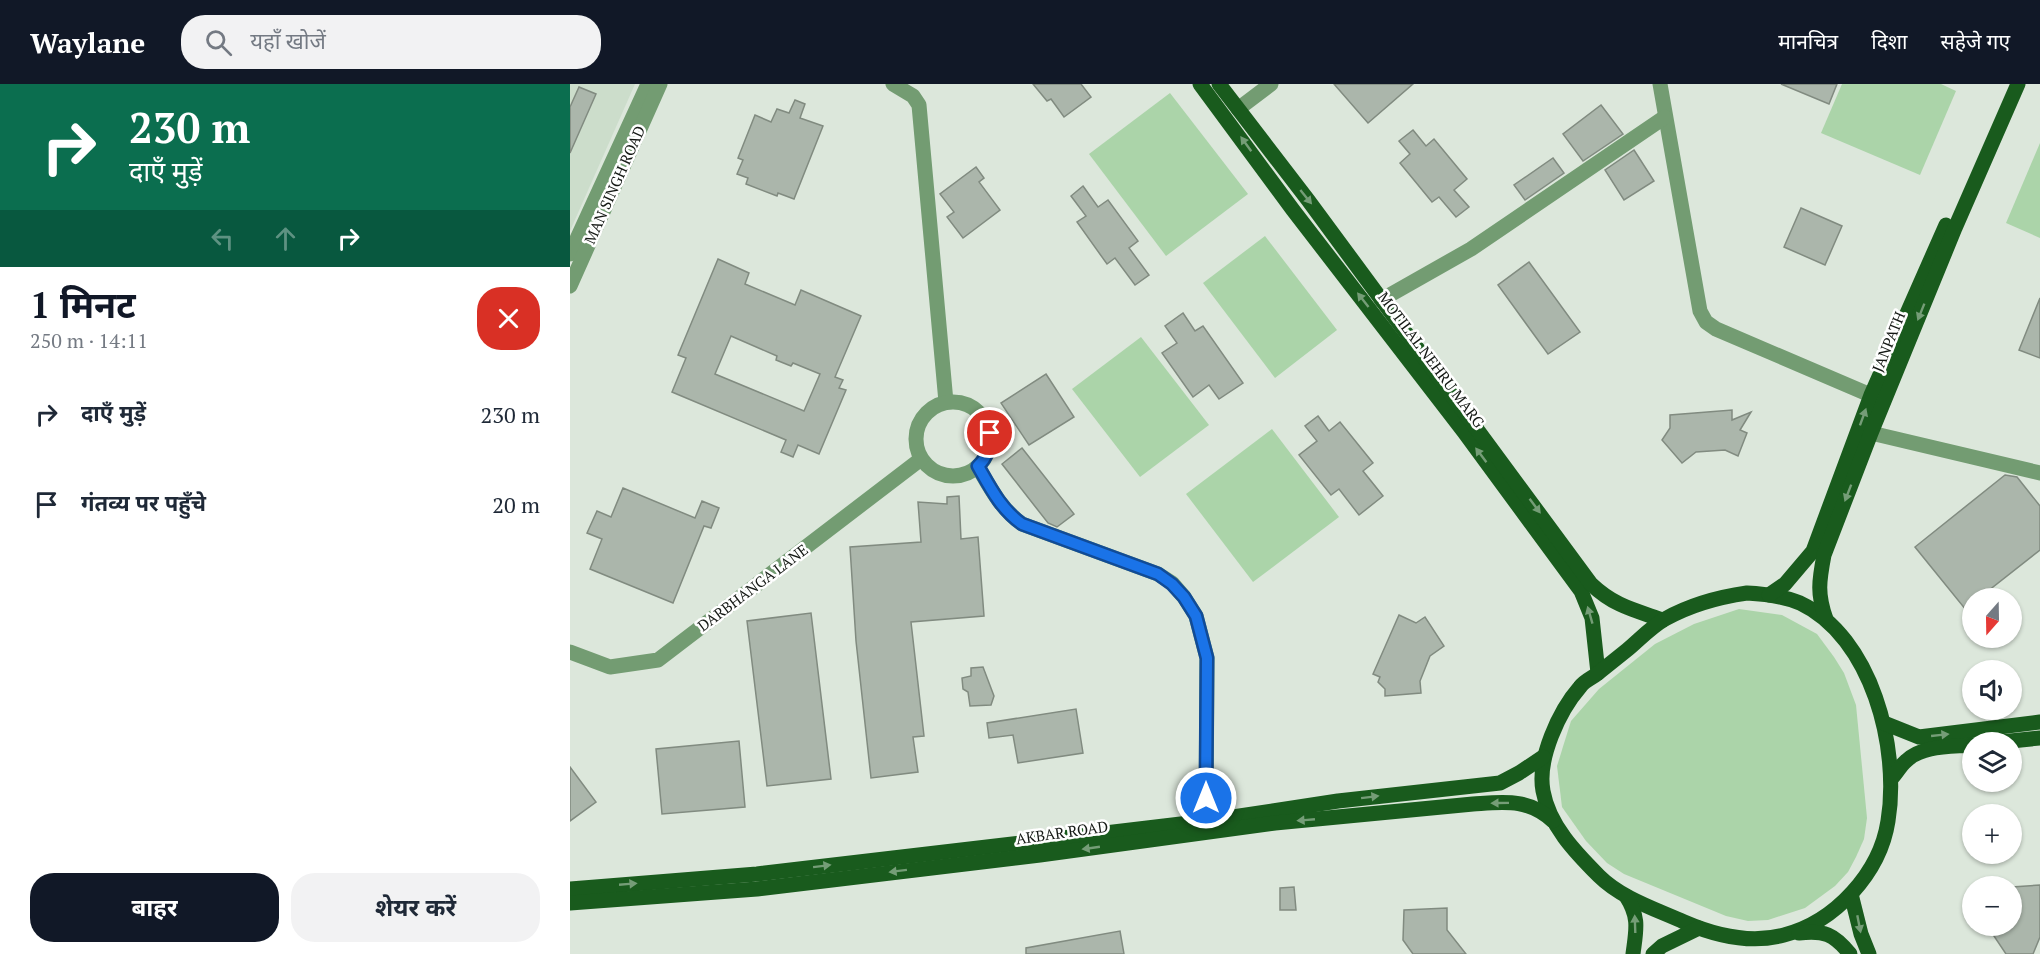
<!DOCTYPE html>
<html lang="hi">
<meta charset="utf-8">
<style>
body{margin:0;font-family:"PT Serif","Noto Sans Devanagari",serif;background:#f2f2f3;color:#1f2937;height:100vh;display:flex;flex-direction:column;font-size:22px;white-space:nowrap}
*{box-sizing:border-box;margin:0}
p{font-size:20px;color:#747a83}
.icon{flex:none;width:33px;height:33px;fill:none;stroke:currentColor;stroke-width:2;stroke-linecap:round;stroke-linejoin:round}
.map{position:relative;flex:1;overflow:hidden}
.sheet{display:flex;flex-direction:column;background:#fff;width:570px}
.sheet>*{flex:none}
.hud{background:#0b6e4f;color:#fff;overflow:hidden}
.needle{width:39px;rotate:200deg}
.fabs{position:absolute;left:1392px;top:504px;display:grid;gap:12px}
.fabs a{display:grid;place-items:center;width:60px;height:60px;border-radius:50%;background:#fff;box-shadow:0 2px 4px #0004;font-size:30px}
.pin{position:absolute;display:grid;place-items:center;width:51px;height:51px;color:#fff;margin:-26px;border:3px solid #fff;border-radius:50%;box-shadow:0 2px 6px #0007}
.me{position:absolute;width:66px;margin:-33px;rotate:0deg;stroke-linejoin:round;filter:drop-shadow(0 0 4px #0008)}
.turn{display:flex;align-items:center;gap:21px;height:126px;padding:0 30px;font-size:27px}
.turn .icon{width:78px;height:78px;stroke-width:2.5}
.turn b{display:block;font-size:42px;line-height:51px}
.lanes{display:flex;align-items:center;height:57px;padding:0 30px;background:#0003;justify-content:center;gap:30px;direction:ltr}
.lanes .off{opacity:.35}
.round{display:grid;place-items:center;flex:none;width:63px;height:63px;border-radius:24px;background:#f2f2f3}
.summary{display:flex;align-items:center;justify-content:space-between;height:102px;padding:0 30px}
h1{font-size:36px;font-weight:700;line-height:45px;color:#111827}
.action{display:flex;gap:12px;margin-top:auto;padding:12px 30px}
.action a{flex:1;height:69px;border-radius:24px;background:#111827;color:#fff;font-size:24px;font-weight:700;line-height:69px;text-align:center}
.action a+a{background:#f2f2f3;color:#1f2937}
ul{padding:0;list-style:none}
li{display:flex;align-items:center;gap:18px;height:90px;padding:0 30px}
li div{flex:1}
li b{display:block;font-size:22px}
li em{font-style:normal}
header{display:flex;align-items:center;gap:36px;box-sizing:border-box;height:84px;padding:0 30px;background:#111827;color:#fff}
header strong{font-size:28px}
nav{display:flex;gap:33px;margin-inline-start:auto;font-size:21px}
.search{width:420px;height:54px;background:#f2f2f3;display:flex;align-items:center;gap:15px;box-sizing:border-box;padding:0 21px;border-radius:24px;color:#747a83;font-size:22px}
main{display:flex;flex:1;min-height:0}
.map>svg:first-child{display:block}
.built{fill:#ccddcb}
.green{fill:#abd4a9}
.building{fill:#abb6ab;stroke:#818b80;stroke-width:1.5;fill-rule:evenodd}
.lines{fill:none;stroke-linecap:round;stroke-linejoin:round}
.minor{stroke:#739c72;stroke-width:15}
.major{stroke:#195b1d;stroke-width:15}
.oneway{fill:#759d77}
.route-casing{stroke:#114b97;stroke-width:15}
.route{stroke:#1a73e8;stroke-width:10}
.labels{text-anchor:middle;stroke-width:5;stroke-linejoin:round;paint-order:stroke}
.street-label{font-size:15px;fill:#141814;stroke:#fff}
</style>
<header>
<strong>Waylane</strong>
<div class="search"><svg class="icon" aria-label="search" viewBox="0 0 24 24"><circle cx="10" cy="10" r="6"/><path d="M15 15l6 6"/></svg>यहाँ खोजें</div>
<nav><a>मानचित्र</a><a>दिशा</a><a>सहेजे गए</a></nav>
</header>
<main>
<section class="sheet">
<div class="hud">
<div class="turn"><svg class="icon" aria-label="right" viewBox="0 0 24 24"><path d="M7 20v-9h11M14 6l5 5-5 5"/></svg><div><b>230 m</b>दाएँ मुड़ें</div></div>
<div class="lanes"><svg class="icon off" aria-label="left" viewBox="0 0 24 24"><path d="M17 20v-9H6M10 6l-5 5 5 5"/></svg><svg class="icon off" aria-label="ahead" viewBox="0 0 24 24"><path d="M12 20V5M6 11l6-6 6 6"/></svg><svg class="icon" aria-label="right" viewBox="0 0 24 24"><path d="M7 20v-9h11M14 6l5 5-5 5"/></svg></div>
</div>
<div class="summary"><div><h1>1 मिनट</h1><p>250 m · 14:11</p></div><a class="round" style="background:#d93025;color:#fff"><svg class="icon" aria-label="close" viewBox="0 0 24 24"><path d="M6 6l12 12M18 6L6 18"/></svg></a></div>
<ul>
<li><svg class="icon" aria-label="right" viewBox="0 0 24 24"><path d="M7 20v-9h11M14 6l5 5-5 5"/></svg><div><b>दाएँ मुड़ें</b></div><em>230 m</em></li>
<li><svg class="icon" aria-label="arrive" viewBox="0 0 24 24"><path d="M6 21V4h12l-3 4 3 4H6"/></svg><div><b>गंतव्य पर पहुँचे</b></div><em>20 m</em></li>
</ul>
<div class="action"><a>बाहर</a><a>शेयर करें</a></div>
</section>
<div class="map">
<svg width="1470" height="870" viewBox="0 0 1470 870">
<rect width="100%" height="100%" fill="#dce7db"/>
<path class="built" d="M0 0H65L0 147Z"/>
<g class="green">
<path d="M1272 0H1371L1386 7 1350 91 1251 49Z"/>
<path d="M600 9 678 110 596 172 519 70Z"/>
<path d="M1470 59V154L1436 139Z"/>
<path d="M695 152 767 246 705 294 633 199Z"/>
<path d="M571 253 639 341 570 393 502 305Z"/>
<path d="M702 345 769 433 683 498 616 410Z"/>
<path d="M1169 525 1212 531 1247 550 1264 573 1274 589 1286 621 1297 734 1294 755 1286 773 1278 788 1265 802 1235 824 1198 836 1178 837 1156 832 1054 790 1037 779 1016 757 992 723 987 682 1001 637 1029 605 1085 560 1124 540Z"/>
</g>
<g class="building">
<path d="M463 0H511L521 13 494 33 481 15 477 17Z"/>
<path d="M764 0H843L798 39Z"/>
<path d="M1211 0H1267L1259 20Z"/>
<path d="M9 3 26 10 0 69V23Z"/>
<path d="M225 16 235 20 230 34 253 42 224 115 208 109 207 112 176 100 178 94 167 90 173 76 168 74 185 31 201 38 207 25 219 29Z"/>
<path d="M1031 21 1053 50 1013 77 993 50Z"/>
<path d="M843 46 856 62 864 55 897 95 884 106 899 123 886 133 869 113 862 118 830 79 840 70 829 57Z"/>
<path d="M1064 66 1084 97 1054 116 1035 86Z"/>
<path d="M983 74 994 89 955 116 944 101Z"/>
<path d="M406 83 414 94 409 98 430 126 393 154 377 133 384 128 370 110Z"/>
<path d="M513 102 528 123 538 116 568 157 559 164 579 191 565 201 545 174 537 180 507 138 516 132 501 112Z"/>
<path d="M1231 124 1272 142 1255 181 1214 163Z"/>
<path d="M148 175 179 189 175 200 225 221 231 206 291 232 265 293 273 296 269 304 276 306 249 370 228 361 223 373 211 368 216 356 102 308 116 274 108 271ZM161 252 207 272 206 276 221 282 223 279 250 290 234 327 145 290Z"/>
<path d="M959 178 1010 248 978 270 928 201Z"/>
<path d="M1470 214V274L1449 266Z"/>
<path d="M613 229 625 247 633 242 673 299 649 315 639 301 623 313 592 269 607 259 595 242Z"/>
<path d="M476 290 504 333 459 361 431 319Z"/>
<path d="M1162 326V336L1181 328 1170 346 1177 349 1168 372 1155 366 1126 368 1112 379 1092 356 1100 344V331Z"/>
<path d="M748 332 759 347 770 338 803 379 793 387 813 412 789 431 769 405 761 411 729 371 747 357 735 342Z"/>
<path d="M452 364 504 430 487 443 478 439 432 380Z"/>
<path d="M1435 391 1447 393 1470 422V466L1409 514H1402V520L1396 526 1345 463Z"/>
<path d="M53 404 125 434 132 417 149 424 141 444 134 442 103 519 20 485 32 455 17 449 27 427 41 433Z"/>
<path d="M389 412 391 455 408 453 414 532 341 538 354 652 343 653 348 688 301 694 286 557 280 463 351 458 348 418 377 420V413Z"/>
<path d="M241 529 261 695 197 702 177 537Z"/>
<path d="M829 531 846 539 855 533 874 562 860 572 850 597 851 609 815 612V605L808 598 810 593 803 590Z"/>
<path d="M413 583 424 612 421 621 400 622 398 608 393 605 392 594 401 592V584Z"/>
<path d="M506 625 513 669 448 679 443 651 419 654 417 639Z"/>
<path d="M169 657 175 723 92 730 86 665Z"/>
<path d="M0 683 26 718 0 737Z"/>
<path d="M1470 801V853L1463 870H1436L1420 846 1429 842H1442V803Z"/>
<path d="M724 803 726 826H710V804Z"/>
<path d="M877 824V846L896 870H843L833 856 834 826Z"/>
<path d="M550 847 554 870H456V864Z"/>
</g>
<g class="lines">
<g class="minor">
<path d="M323 0 343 12 349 21 376 318"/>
<path d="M1090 0 1130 227 1136 238 1146 245 1312 316"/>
<path d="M668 25 701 0"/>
<path d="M0 170 78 0"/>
<path d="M0 202 90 0"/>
<path d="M811 216 901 165 1095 33"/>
<circle cx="383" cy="355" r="37"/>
<path d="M1301 349 1470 389"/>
<path d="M408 383C421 405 431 425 452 440L588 490 602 499 614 513 626 532 637 574 636 737"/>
<path d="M0 568 40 583 88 576 351 375"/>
</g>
<g class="major">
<path d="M630 0 723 126 894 348 1011 507 1022 534 1028 589"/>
<path d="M649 0 738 116 1021 500C1044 522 1064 526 1093 536"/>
<path d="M1177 509C1195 510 1213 512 1230 519 1302 553 1330 664 1318 737 1310 789 1265 838 1214 851 1181 860 1144 851 1114 838 1085 825 1051 814 1029 792 1005 768 979 741 973 707 967 675 989 627 1010 603 1014 597 1022 594 1027 590 1037 582 1047 574 1057 566 1069 556 1081 543 1095 535 1120 521 1149 513 1177 509Z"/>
<path d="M1199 511 1215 500 1243 467 1301 311 1376 141"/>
<path d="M1256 535C1247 510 1249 497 1254 471L1301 349 1385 144 1448 0"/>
<path d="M1314 639 1349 653 1470 638"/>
<path d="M1431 658 1470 654"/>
<path d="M1321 695C1327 689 1330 682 1336 677 1352 661 1382 663 1402 661"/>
<path d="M0 805 187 790 636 737 768 717 930 699 949 689 973 673"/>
<path d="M1281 810 1291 850 1299 870"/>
<path d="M1056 812C1070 834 1066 846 1063 870"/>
<path d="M0 819 187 805 470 771 705 739 903 720C934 718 958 714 983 737"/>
<path d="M1229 849C1254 846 1264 850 1280 870"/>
<path d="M1083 870 1092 862 1129 844"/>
</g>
</g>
<defs><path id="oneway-solid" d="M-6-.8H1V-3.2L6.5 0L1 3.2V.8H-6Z" transform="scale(1.5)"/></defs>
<g class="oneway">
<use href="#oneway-solid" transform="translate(676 60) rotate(-126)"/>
<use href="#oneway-solid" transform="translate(736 113) rotate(51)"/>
<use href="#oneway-solid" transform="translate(793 216) rotate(-128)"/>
<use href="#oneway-solid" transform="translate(1351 228) rotate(112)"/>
<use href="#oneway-solid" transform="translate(1293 333) rotate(-70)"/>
<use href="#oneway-solid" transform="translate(911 371) rotate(-127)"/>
<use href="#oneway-solid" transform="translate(1278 409) rotate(111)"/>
<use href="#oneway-solid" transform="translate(965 422) rotate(53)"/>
<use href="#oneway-solid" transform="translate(1020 531) rotate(-106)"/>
<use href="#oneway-solid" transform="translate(1370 651) rotate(-6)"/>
<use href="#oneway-solid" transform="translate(800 713) rotate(-7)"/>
<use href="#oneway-solid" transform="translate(930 719) rotate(179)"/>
<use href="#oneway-solid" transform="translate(736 736) rotate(175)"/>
<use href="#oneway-solid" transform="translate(521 764) rotate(172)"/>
<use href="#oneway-solid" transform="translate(252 782) rotate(-7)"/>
<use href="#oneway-solid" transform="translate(328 787) rotate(173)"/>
<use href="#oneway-solid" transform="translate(58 800) rotate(-5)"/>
<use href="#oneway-solid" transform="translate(1065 840) rotate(-92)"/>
<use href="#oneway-solid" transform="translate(1289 840) rotate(79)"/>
</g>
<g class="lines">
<g class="route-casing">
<path id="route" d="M420 349C420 362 418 373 408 382 421 405 431 425 452 440L588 490 602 500 614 513 626 532 637 574 636 714"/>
</g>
<use href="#route" class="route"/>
</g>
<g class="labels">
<g class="street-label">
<text transform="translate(45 101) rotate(-66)" y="5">MAN SINGH ROAD</text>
<text transform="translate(1319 258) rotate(-68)" y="5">JANPATH</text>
<text transform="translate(861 276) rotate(53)" y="5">MOTILAL NEHRU MARG</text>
<text transform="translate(183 504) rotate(-37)" y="5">DARBHANGA LANE</text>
<text transform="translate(492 749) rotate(-8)" y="5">AKBAR ROAD</text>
</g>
</g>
</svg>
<div class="fabs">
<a><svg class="needle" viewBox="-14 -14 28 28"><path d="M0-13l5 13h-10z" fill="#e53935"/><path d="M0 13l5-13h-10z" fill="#747a83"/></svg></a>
<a><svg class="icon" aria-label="sound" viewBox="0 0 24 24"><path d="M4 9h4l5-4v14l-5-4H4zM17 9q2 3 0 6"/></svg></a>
<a><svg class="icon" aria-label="layers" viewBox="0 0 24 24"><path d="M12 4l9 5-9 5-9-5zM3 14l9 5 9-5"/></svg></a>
<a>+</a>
<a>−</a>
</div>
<div class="pin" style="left:420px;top:349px;background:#d93025"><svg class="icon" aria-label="arrive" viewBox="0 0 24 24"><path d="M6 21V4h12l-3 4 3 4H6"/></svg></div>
<svg class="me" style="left:636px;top:714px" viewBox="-20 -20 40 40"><circle r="17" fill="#1a73e8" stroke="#fff" stroke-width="3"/><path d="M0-11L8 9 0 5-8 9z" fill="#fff"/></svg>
</div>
</main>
